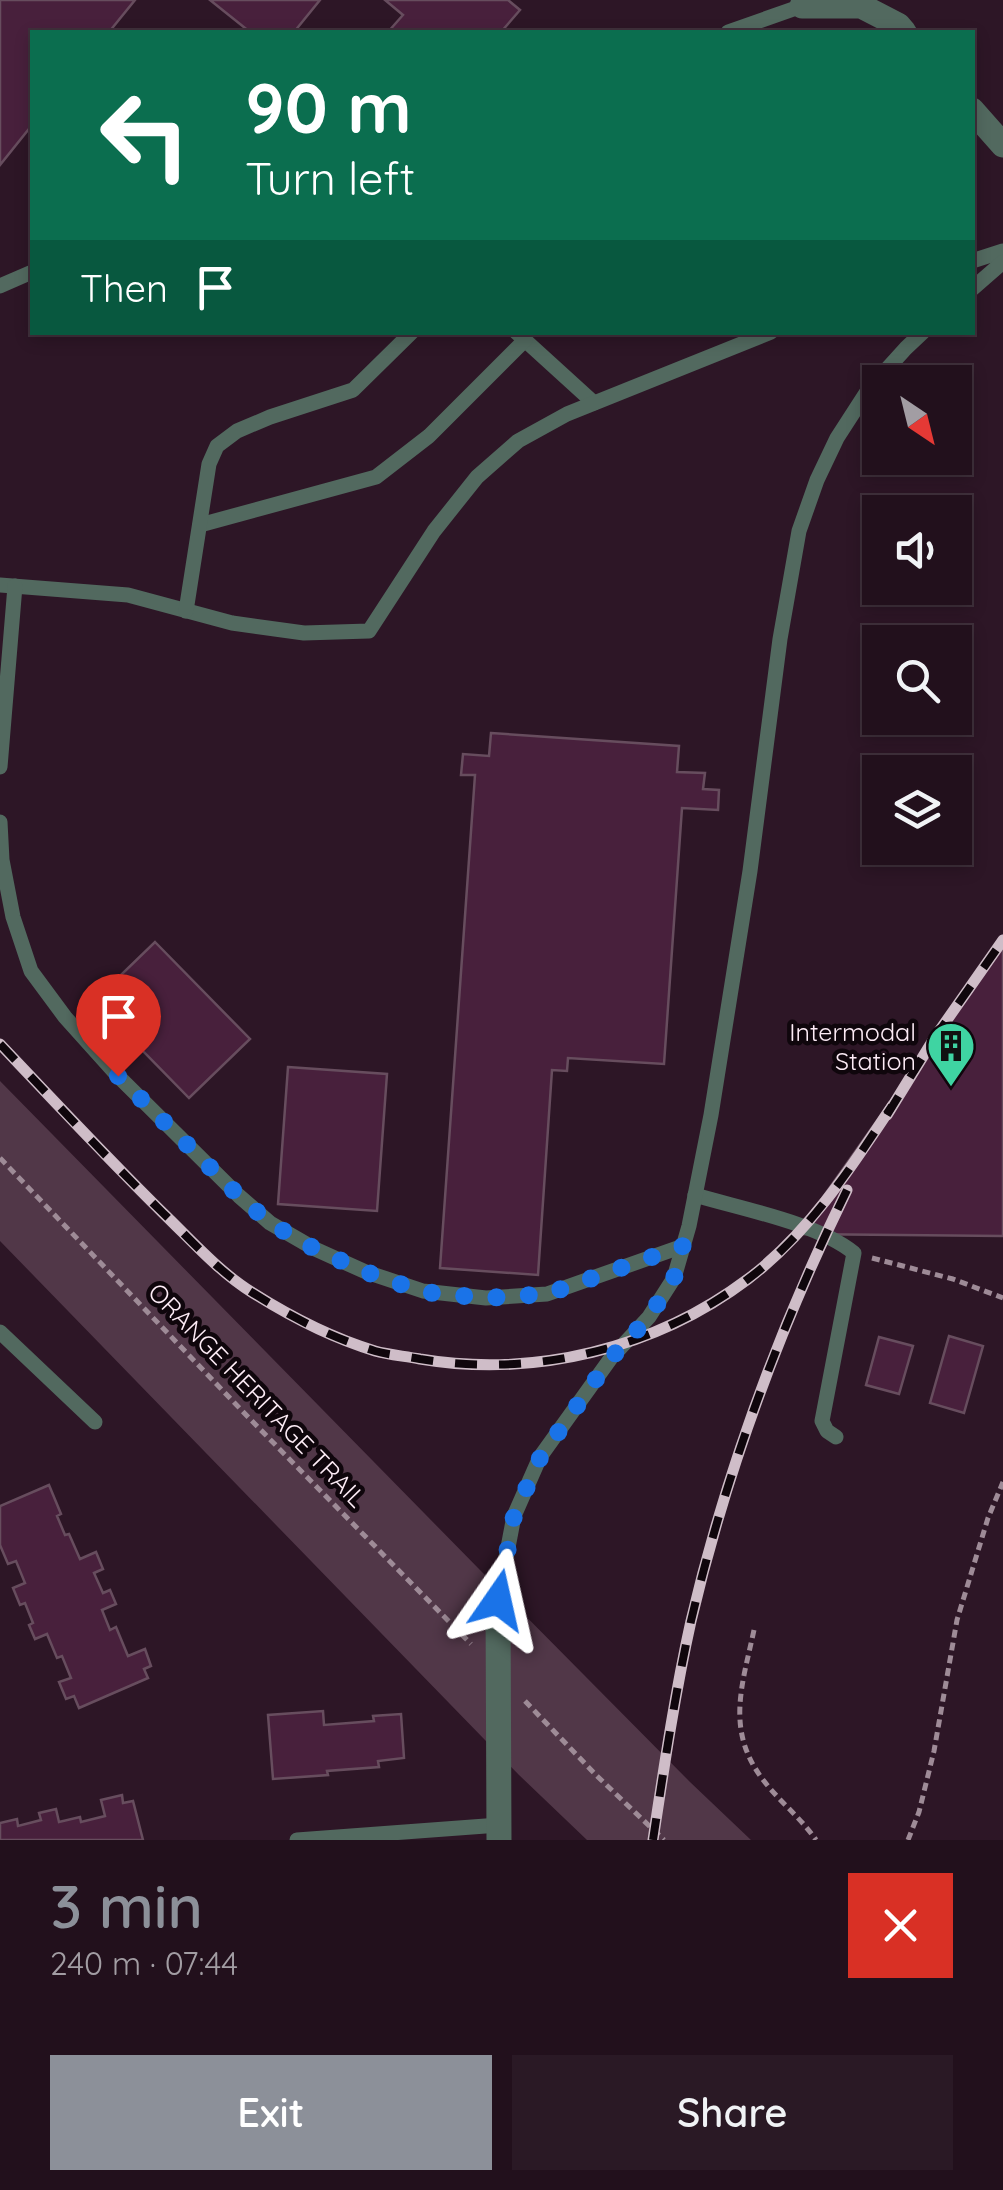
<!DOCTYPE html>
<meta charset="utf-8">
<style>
body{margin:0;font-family:Quicksand,sans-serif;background:#2a1925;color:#f1f3f6;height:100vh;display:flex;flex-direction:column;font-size:38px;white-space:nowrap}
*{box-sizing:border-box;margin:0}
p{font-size:32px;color:#a29da3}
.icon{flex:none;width:55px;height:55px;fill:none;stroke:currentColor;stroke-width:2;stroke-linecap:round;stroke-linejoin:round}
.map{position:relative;height:1840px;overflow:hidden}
.side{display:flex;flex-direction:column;background:#22101c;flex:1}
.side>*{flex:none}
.hud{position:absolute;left:30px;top:30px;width:945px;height:305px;border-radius:0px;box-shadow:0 5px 15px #0003,0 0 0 2px #3f303b;background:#0b6e4f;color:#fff;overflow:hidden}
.needle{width:65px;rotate:145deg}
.controls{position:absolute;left:862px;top:365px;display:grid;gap:20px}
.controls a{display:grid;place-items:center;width:110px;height:110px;border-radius:0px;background:#22101c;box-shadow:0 5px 15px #0003,0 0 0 2px #3f303b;font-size:50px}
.pin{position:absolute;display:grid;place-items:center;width:85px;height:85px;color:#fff;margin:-102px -42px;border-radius:50% 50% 50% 0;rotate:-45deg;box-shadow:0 0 10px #0007}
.pin .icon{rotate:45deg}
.me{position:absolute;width:110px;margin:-55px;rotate:11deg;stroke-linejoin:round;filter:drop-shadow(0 0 8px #0008)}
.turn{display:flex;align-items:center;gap:35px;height:210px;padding:0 50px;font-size:45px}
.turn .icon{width:130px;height:130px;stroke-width:2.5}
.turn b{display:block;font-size:70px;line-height:85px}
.then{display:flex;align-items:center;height:95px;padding:0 50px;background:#0003;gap:20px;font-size:38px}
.round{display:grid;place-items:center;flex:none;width:105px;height:105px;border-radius:0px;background:#2a1925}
.overview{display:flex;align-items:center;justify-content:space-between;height:170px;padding:0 50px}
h1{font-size:60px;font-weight:600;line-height:75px;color:#8c9099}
.primary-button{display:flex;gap:20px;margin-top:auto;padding:20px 50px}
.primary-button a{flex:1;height:115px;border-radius:0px;background:#8c9099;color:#fff;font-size:40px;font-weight:600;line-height:115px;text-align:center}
.primary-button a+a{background:#2a1925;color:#f1f3f6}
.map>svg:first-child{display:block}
.green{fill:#513748}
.building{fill:#48203c;stroke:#674d5e;stroke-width:2.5}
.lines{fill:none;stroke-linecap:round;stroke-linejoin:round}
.path{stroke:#9e8b97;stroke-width:5;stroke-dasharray:8 5;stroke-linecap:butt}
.service{stroke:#52695f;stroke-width:15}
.minor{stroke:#52695f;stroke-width:25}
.rail-casing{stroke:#cfbdc8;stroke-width:11}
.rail{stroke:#0f060c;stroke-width:8;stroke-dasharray:22;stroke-linecap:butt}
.route{stroke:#1a73e8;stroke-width:18;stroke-dasharray:0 32.4}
.labels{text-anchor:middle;stroke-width:9;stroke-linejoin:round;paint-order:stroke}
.poi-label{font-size:25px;fill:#fdecf6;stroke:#0f060c;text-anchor:end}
.street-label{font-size:25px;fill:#fdecf6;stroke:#0f060c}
</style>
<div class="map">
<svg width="1003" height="1840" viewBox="0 0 1003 1840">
<rect width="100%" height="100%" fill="#2d1626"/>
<path class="green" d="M0 1081 480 1570 690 1782 751 1840H587L519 1775 0 1241Z"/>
<g class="building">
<path d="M0 0H135L109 32H32V125L0 165Z"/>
<path d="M210 0H320L294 32H250Z"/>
<path d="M385 0H508L520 10 501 32H388L403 15Z"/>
<path d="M491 733 679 746 677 772 705 773 703 789 719 790 718 810 682 808 664 1064 568 1058 567 1071 552 1070 538 1275 440 1268 475 775H461L463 754 489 756Z"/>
<path d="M155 942 250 1039 189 1098 94 1001Z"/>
<path d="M1003 942V1236L797 1234Z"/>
<path d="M288 1067 387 1074 377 1211 278 1204Z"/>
<path d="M949 1336 983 1346 964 1413 930 1403Z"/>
<path d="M879 1337 913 1346 899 1394 866 1385Z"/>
<path d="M49 1485 61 1514 57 1516 65 1535 69 1534 80 1559 96 1552 103 1569 94 1573 103 1593 110 1590 116 1604 102 1610 110 1630 116 1627 128 1656 145 1649 151 1666 144 1669 148 1678 79 1708 74 1696 66 1699 59 1682 71 1678 62 1656 57 1658 47 1634 35 1639 29 1625 33 1623 25 1603 20 1605 13 1588 25 1583 16 1561 8 1564 0 1545V1506Z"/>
<path d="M323 1711 324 1725 374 1721 373 1716 401 1714 404 1758 378 1761 379 1767 327 1771 328 1775 273 1779 268 1715Z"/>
<path d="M122 1795 123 1803 133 1801 143 1840H0V1823L17 1819 18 1826 41 1820 39 1813 56 1809 59 1822 80 1817 81 1822 105 1816 101 1800Z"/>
</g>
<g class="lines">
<g class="path">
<path d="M0 1158 249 1418 471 1644"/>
<path d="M872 1258 953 1279 1003 1298"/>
<path d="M754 1630C742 1686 725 1731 764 1781 780 1802 801 1818 816 1840"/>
<path d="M525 1701 597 1776 664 1840"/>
<path d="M908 1840 919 1812 934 1751 957 1620 988 1518 1003 1482"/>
</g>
<g class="service">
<path d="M728 32 802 6 800 0"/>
<path d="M972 261 1003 251"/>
<path d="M0 286 32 272"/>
<path d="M972 289 1003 262"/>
<path d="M516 332 594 403"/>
<path d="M200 525 376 477 429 436 525 340"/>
<path d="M0 585 128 595 232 623 304 633 369 631 434 531 477 477 518 441 567 414 771 332"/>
<path d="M186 611 209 464 217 446 237 431 270 417 353 390 412 332"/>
<path d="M0 767 15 586"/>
<path d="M0 822 2 860 13 917 31 971 65 1017 118 1076 239 1196 270 1223 315 1249 366 1272 423 1291 486 1298 547 1294 683 1246"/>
<path d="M695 1195C742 1209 817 1223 854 1253L822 1421 827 1431 836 1437"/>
<path d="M0 1332 95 1422"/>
<path d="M498 1600 514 1516 540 1457 611 1358 649 1317 674 1278 689 1226 711 1115 750 871 780 639 799 531 817 480 837 438 868 390 906 348 923 332"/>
<path d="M297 1840 499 1825"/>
</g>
<g class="minor">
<path d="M802 6H861L898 25 904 32"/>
<path d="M972 110 1003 145"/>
<path d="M498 1600 499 1840"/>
</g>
<g class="rail-casing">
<g id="rail">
<path d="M0 1044C54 1101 107 1158 163 1213 191 1240 219 1272 253 1293 291 1317 332 1338 375 1351 389 1355 405 1356 420 1359 534 1378 655 1349 748 1279 808 1234 851 1168 892 1106"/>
<path d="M887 1115 935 1037 1003 940"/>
<path d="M653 1840C664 1767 675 1693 691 1621 726 1472 780 1327 847 1190"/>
</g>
</g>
<use href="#rail" class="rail"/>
</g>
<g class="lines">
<path class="route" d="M118 1076 239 1196 270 1223 315 1249 366 1272 423 1292 486 1298 547 1294 683 1246 674 1278 649 1317 611 1358 540 1458 514 1516 498 1600"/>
</g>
<defs>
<g id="building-pin" transform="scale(2.5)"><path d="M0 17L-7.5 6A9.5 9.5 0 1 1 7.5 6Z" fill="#3fd4a2" stroke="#0f060c"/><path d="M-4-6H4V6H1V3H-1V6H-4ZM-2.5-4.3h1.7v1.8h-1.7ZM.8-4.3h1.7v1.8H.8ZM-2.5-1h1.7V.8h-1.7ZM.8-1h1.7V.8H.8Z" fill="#111"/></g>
</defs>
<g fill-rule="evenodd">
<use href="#building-pin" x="951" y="1046"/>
</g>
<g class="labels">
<g class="poi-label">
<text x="916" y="1041">Intermodal<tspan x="916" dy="29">Station</tspan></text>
</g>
<g class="street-label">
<text transform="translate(257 1395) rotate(46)" y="9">ORANGE HERITAGE TRAIL</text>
</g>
</g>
</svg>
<div class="controls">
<a><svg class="needle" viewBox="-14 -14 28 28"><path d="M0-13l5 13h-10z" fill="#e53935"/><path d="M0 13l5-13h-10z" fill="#a29da3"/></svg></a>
<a><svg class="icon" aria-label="sound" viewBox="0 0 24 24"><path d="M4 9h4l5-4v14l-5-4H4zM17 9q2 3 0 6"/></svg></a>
<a><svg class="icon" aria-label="search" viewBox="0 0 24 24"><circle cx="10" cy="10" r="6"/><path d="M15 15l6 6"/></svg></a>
<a><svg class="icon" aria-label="layers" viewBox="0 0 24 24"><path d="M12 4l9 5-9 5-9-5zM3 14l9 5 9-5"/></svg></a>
</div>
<div class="pin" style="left:118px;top:1076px;background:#d93025"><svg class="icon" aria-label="arrive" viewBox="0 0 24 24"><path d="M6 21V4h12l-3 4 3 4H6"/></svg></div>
<svg class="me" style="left:498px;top:1600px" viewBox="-20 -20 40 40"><path d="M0-17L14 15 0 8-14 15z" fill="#1a73e8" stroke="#fff" stroke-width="4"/></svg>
<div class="hud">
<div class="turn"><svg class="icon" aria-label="left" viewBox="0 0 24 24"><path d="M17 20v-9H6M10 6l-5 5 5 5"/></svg><div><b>90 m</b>Turn left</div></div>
<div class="then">Then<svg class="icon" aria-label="arrive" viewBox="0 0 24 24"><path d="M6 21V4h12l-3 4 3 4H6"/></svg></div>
</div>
</div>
<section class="side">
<div class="overview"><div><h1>3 min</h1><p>240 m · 07:44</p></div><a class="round" style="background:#d93025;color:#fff"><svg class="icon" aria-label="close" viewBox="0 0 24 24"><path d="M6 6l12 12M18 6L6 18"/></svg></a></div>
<div class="primary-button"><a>Exit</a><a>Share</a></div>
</section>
